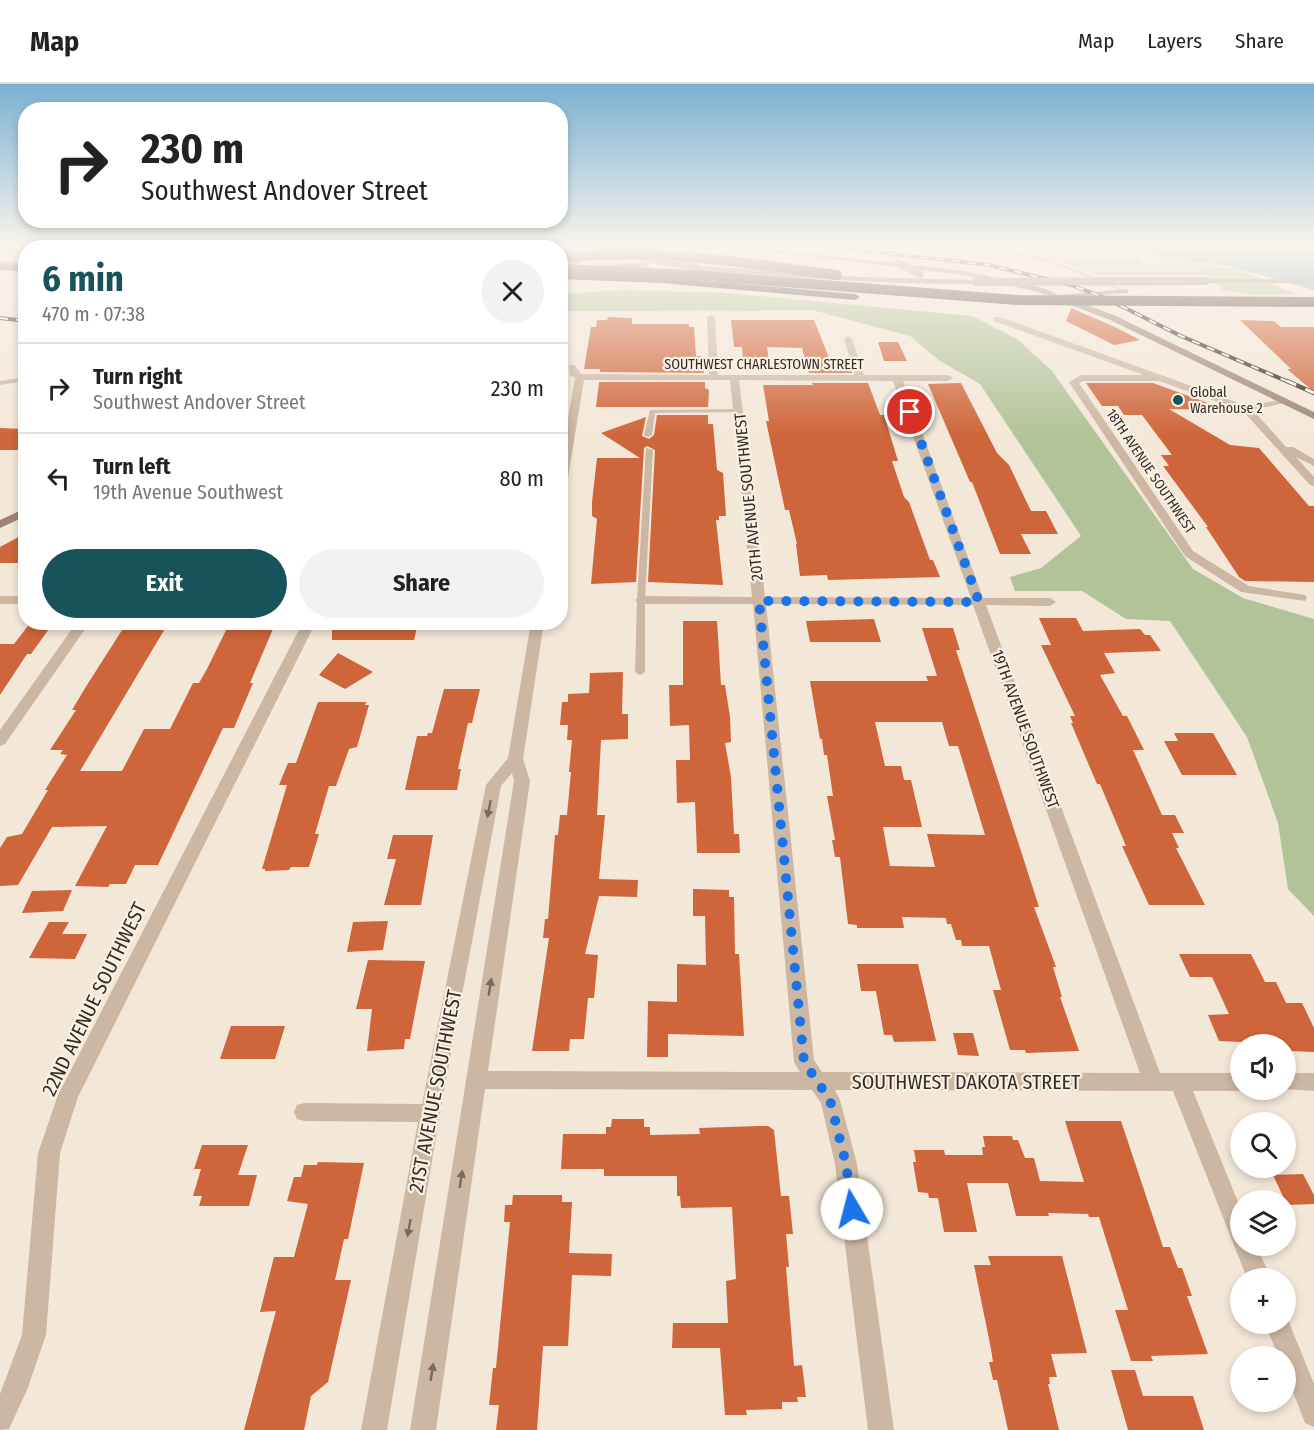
<!DOCTYPE html>
<meta charset="utf-8">
<style>
body{margin:0;font-family:"Fira Sans Condensed",sans-serif;background:#f2f2f2;color:#222;height:100vh;display:flex;flex-direction:column;font-size:22px;white-space:nowrap}
*{box-sizing:border-box;margin:0}
p{font-size:20px;color:#767676}
.icon{flex:none;width:33px;height:33px;fill:none;stroke:currentColor;stroke-width:2;stroke-linecap:round;stroke-linejoin:round}
.map{position:relative;flex:1;overflow:hidden}
.panel{position:absolute;left:18px;top:156px;width:550px;height:390px;display:flex;flex-direction:column;background:#fff;border-radius:24px;box-shadow:0 3px 9px #0003}
.panel>*{flex:none}
.top-card{position:absolute;left:18px;top:18px;width:550px;height:126px;border-radius:24px;box-shadow:0 3px 9px #0003;background:#fff;color:#222;overflow:hidden}
.controls{position:absolute;left:1230px;top:950px;display:grid;gap:12px}
.controls a{display:grid;place-items:center;width:66px;height:66px;border-radius:50%;background:#fff;box-shadow:0 3px 9px #0003;font-size:30px}
.pin{position:absolute;display:grid;place-items:center;width:51px;height:51px;color:#fff;margin:-26px;border:3px solid #fff;border-radius:50%;box-shadow:0 2px 6px #0007}
.me{position:absolute;width:66px;margin:-33px;rotate:352deg;stroke-linejoin:round;filter:drop-shadow(0 0 4px #0008)}
.turn{display:flex;align-items:center;gap:21px;height:126px;padding:0 24px;font-size:27px}
.turn .icon{width:78px;height:78px;stroke-width:2.5}
.turn b{display:block;font-size:42px;line-height:51px}
.round{display:grid;place-items:center;flex:none;width:63px;height:63px;border-radius:32px;background:#f2f2f2}
.head{display:flex;align-items:center;justify-content:space-between;height:102px;padding:0 24px}
h1{font-size:36px;font-weight:700;line-height:45px;color:#18525a}
.button{display:flex;gap:12px;margin-top:auto;padding:12px 24px}
.button a{flex:1;height:69px;border-radius:36px;background:#18525a;color:#fff;font-size:24px;font-weight:700;line-height:69px;text-align:center}
.button a+a{background:#f2f2f2;color:#222}
ul{padding:0;list-style:none}
li{display:flex;align-items:center;gap:18px;height:90px;padding:0 24px;border-top:2px solid #e0e0e0}
li div{flex:1}
li b{display:block;font-size:22px}
li em{font-style:normal}
header{display:flex;align-items:center;gap:36px;box-sizing:border-box;height:84px;padding:0 30px;background:#fff;border-bottom:2px solid #e0e0e0}
header strong{font-size:28px}
nav{display:flex;gap:33px;margin-inline-start:auto;font-size:21px}
.map>svg:first-child{display:block}
.green{fill:#b2c397}
.water{fill:#75acb2}
.building{fill:#cf653a;fill-rule:evenodd}
.lines{fill:none;stroke-linecap:round;stroke-linejoin:round}
.lane{fill:#ccb7a3;fill-rule:evenodd}
.street{fill:#ccb7a3;fill-rule:evenodd}
.secondary{fill:#9f8674;fill-rule:evenodd}
.primary{fill:#796355;fill-rule:evenodd}
.highway{fill:#58463c;fill-rule:evenodd}
.rail-far1-casing{stroke:#362b26;stroke-width:4}
.rail-casing{stroke:#362b26;stroke-width:4.5}
.rail-far1{stroke:#faf1e4;stroke-width:2;stroke-dasharray:8;stroke-linecap:butt}
.rail{stroke:#faf1e4;stroke-width:3;stroke-dasharray:10;stroke-linecap:butt}
.secondary-bridge{stroke:#9f8674;stroke-width:8}
.highway-bridge{stroke:#58463c;stroke-width:10}
.oneway{fill:#7a6a5e}
.route{stroke:#1a73e8;stroke-width:10;stroke-dasharray:0 18}
.poi-dot{fill:#18525a;stroke:#faf1e4;stroke-width:2}
.labels{text-anchor:middle;stroke-width:4.5;stroke-linejoin:round;paint-order:stroke}
.far-street-label{font-size:14px;fill:#362b26;stroke:#faf1e4}
.far-poi-label{font-size:14px;fill:#362b26;stroke:#faf1e4;text-anchor:start}
.street-label{font-size:16px;fill:#362b26;stroke:#faf1e4}
.near-street-label{font-size:20px;fill:#362b26;stroke:#faf1e4}
</style>
<header>
<strong>Map</strong>
<nav><a>Map</a><a>Layers</a><a>Share</a></nav>
</header>
<div class="map">
<svg width="1314" height="1346" viewBox="0 0 1314 1346">
<rect width="100%" height="100%" fill="#f3e7d8"/>
<g class="green">
<path d="M1158 174 1240 186 1295 210 1254 211 1220 206 1222 204 1206 191H1098L1063 179 1075 175H1138L1142 179H1159Z"/>
<path d="M624 206 727 209 972 232 1017 255 1052 287 1193 485 1243 514 1314 535V832L1288 805 1278 739 1247 653 1170 537 1126 535 1082 507H1015L1010 493 1041 484 1081 452 980 300 940 277 910 252 812 226 569 227 561 229V210Z"/>
</g>
<path class="water" d="M1130 164H1314V206L1228 182 1160 173Z"/>
<g class="building">
<path d="M1071 224 1115 243 1140 256 1114 261 1066 237Z"/>
<path d="M608 233 632 234V240H689V243H694L696 272H701L704 289 600 288V285H584L591 243H596L597 236H607Z"/>
<path d="M731 236H814L829 274 833 279H849L852 289H809L802 264 767 263 769 276 743 275 742 263H734Z"/>
<path d="M1240 236 1274 237 1281 243H1314V308L1287 285H1291Z"/>
<path d="M878 258H898L907 277H884Z"/>
<path d="M599 298H705V304L709 306 708 323H596Z"/>
<path d="M812 299H868L880 331H884L898 377H892L904 413 909 418 930 476H933L940 493 828 496 827 491 800 492 796 460H797L789 426H785L766 337H769L763 301H813Z"/>
<path d="M961 299 997 369 1009 381 1031 427H1046L1058 450H1021L1031 470H1000L972 398H970L928 300Z"/>
<path d="M1086 299H1153L1219 323V326L1169 325 1230 361 1259 364 1309 422H1314V498L1245 497 1239 493 1206 443H1208L1163 382H1169L1161 371H1172L1142 331H1124L1118 322H1102Z"/>
<path d="M657 331H708V340H713L717 386 723 389 726 432H719V436H716L723 501 648 498 655 366 647 362 644 364 636 498 591 500 597 435 592 432V418L597 374H640L601 349 646 333 642 352 649 355 654 351Z"/>
<path d="M0 344 26 345V366H0Z"/>
<path d="M26 449V479H0V463Z"/>
<path d="M1039 534H1076L1083 547 1140 545 1145 551H1150L1161 567 1104 569 1115 589 1100 591 1123 632H1127L1144 666H1133L1162 731H1175L1184 749H1172L1179 764H1176L1205 821H1149L1122 762H1126L1100 700H1097L1071 639H1073L1070 632H1075L1041 561H1051Z"/>
<path d="M874 535 881 558H810L806 537Z"/>
<path d="M683 537H717L721 601H725L730 633 731 658 725 659 731 693 734 750H739L740 769H697L695 718 677 719 676 676H690L689 641 670 642 669 601H683Z"/>
<path d="M31 538H54L31 570H27L0 611V560H14Z"/>
<path d="M230 538H276L250 599H253L234 644H223L158 781H135L126 800H110L108 803 75 802 107 742 52 743 18 801 0 802V764L7 753 22 750 48 706H45L67 671 60 670 63 666H50L76 626H72L87 601 124 543H166L80 687H122L144 645H170L193 599H199L207 585Z"/>
<path d="M332 539H418L414 556H332Z"/>
<path d="M922 544H953L960 566H956L1039 823H1034L1056 883H1053L1062 913H1060L1079 967 1026 969 1025 966H1010L993 906H1001L989 862H962L961 856H956L951 840H947L946 834 902 833 904 844H857V841L848 840 840 773H835L832 756H835L827 712H833L827 671H824L822 655H820L810 597H928L926 592H937ZM875 638H942L949 662H958L985 751 927 750 935 783 890 782 883 743H922L911 696H904L901 682H885Z"/>
<path d="M338 569 373 588 345 605 319 591Z"/>
<path d="M623 588 622 630H628V655L601 656 597 731H605L599 795 638 796 637 813 599 812 585 870 598 871 594 914H588L584 955H570L569 967H532L549 854H543L545 835H548L555 751H558L560 731H567L571 688H569L572 656H567L568 641H560L562 618H568V610L589 609 590 589Z"/>
<path d="M444 605H480L472 639H468L458 685H461L457 706H405L417 652H427L428 649H432Z"/>
<path d="M318 618H366L365 621H369L357 663 349 665 336 702H329L315 750H319L309 783H291L289 786 265 787V785H262L287 701H279L288 679H296Z"/>
<path d="M1174 649H1213L1237 691H1182L1164 657H1178Z"/>
<path d="M393 751H433L421 821H384L396 775H387Z"/>
<path d="M693 805 729 806V813H734L735 870H739L744 952 668 950V973H647L648 917 677 918V880L706 881 705 832H693Z"/>
<path d="M72 806 63 827 22 829 32 807Z"/>
<path d="M388 837 383 866 347 868 353 838Z"/>
<path d="M49 838H69L62 850H87L75 875 29 874Z"/>
<path d="M1179 870H1251L1265 898H1276L1286 919H1302L1314 944V968L1289 967 1285 960 1219 957 1208 931 1229 930 1212 893H1190Z"/>
<path d="M368 876 425 877 410 955H405L404 965 367 967 372 925H356Z"/>
<path d="M857 880H918L936 957 894 958 892 951H884L876 907H861Z"/>
<path d="M231 942H285L275 975H220Z"/>
<path d="M953 949H973L979 972 958 971Z"/>
<path d="M612 1035H644V1043H650V1051L700 1050 699 1044 758 1042H768L774 1046 781 1112H789L793 1150H786L789 1183H786L794 1282 802 1281 806 1313H797L798 1318H782V1325L746 1326 747 1331H725L720 1264H672L673 1239H728L726 1197 736 1195 732 1123 681 1124 680 1112H677V1092H604V1085H561L563 1050H606V1043H611Z"/>
<path d="M1065 1037H1121L1163 1163H1170L1178 1184H1182L1192 1212H1187L1208 1270 1151 1272 1153 1277H1131L1115 1226H1128L1099 1133H1089L1088 1130 1048 1129 1049 1132H1016L1008 1099H967L977 1148H944L938 1114H929L928 1109 918 1108 913 1078H916L914 1066H944L945 1071H983L982 1063H985L983 1052H1012L1013 1056H1018L1025 1074H1034L1040 1097 1084 1098Z"/>
<path d="M202 1061H248L238 1091H257L249 1122H199L202 1112H193L201 1085H194Z"/>
<path d="M318 1078 364 1079 348 1155H344L335 1196H351L328 1298 311 1312 304 1346H244L276 1227 260 1228 274 1173H294L308 1120 287 1117 294 1093H301L304 1081H317Z"/>
<path d="M1303 1090 1314 1111V1120L1287 1121 1273 1091Z"/>
<path d="M513 1111H562V1118H572L569 1169 612 1170 611 1192 572 1191 568 1262H543L537 1346H496L499 1321H489L493 1284H496L510 1138H504L505 1121H512Z"/>
<path d="M988 1172H1062L1087 1269 1051 1270 1057 1293H1049L1050 1300H1048L1059 1346H1008L997 1296H993L989 1278H993L991 1265 974 1181H991Z"/>
<path d="M1111 1286H1135L1143 1312H1193L1204 1346H1128Z"/>
</g>
<g class="lines">
<g class="lane">
<path d="M905 164 993 165 1022 168 1043 174 1061 168 1114 164 1112 167 1061 171 1049 175 1128 207 1123 208 1059 182 1022 172 993 168 921 166Z"/>
<rect x="0" y="169" width="26" height="4"/>
<path d="M26 293V297L0 301V297Z"/>
<path d="M738 325 741 327 740 328 655 329 652 351 648 353 644 351 650 326Z"/>
<path d="M646 364 653 366 645 516V588L640 591 635 588 637 516Z"/>
</g>
<g class="street">
<path d="M711 231 715 233 718 291H855L844 255 848 252 852 255 864 291H948L953 294 948 297H903L983 514H1050L1056 518 1050 522 986 521 1160 989H1240V1005H1245L1240 1007H1193L1240 1123V1161H1256L1271 1194H1247L1173 1007 835 1006 840 1016 857 1080 894 1346H868L835 1080 821 1019 812 1006 485 1005 436 1346H410L514 697 512 689 501 702 440 1029 387 1346H361L418 1038 304 1037 297 1035 294 1028 297 1021 304 1019 422 1020 486 701 508 674 531 538H544L523 675 530 697 488 987 800 988 794 978 753 520H641L635 516 641 512 752 513 730 296H584L566 406 561 409V375L575 294 570 291 569 281H575L581 290 709 291 707 233ZM739 296 893 297 971 514 765 513ZM766 520 973 521 1140 989 822 988 814 976Z"/>
<path d="M994 233H1000L1247 322 1284 315V319L1253 326 1286 363H1293L1314 375V382L1296 373 1314 393V402L1310 401 1243 327 1159 297H1083L1079 299 1193 467 1249 502 1305 511 1307 514 1305 517 1241 508 1185 472 1069 298 1081 291H1144L994 237Z"/>
<rect x="0" y="512" width="26" height="8"/>
<path d="M77 538H90L5 660 0 662V646Z"/>
<path d="M303 538H316L78 1013 60 1069 46 1251 27 1306 9 1345 0 1346V1310L22 1251 38 1069 58 1011Z"/>
<path d="M1286 989H1314V1007L1281 1005H1286Z"/>
<path d="M1286 1231 1314 1300V1343L1305 1339 1286 1290V1272H1278L1265 1239H1286Z"/>
</g>
<g class="secondary">
<path d="M561 164 579 167 578 184 571 182 572 170 561 167Z"/>
<path d="M615 164H625L652 174 689 180 683 178 681 172 688 164H695L689 172V175L701 182 862 193 971 196 975 198 971 200C898 200 825 196 752 190 711 187 649 187 615 164Z"/>
<path d="M735 164H760L965 187 1043 204 1059 211 1128 205V209H1125L1066 213 1116 232 1314 328V335L1110 236 1038 208 965 191Z"/>
<path d="M647 179 650 183 601 185 561 193V189L601 181Z"/>
<path d="M1203 195H1314V199H1206L1202 197Z"/>
<path d="M26 424V432L0 444V436Z"/>
</g>
<rect class="primary" x="0" y="178" width="26" height="4"/>
<g class="highway">
<path d="M0 180 26 181V187L0 186Z"/>
<path d="M561 189 661 193 855 210 860 213 855 216 661 199 561 195Z"/>
</g>
<g class="rail-far1-casing">
<g id="rail-far1">
<path d="M840 164 989 181 1071 201 1103 213 1181 252 1291 299"/>
<path d="M0 166H26"/>
<path d="M0 234 26 237"/>
</g>
</g>
<g class="rail-casing">
<path id="rail" d="M1287 297 1314 309"/>
</g>
<use href="#rail-far1" class="rail-far1"/>
<use href="#rail" class="rail"/>
<g class="secondary-bridge">
<path d="M898 179 920 190"/>
<path d="M976 198 1206 197"/>
</g>
<g class="highway-bridge">
<path d="M561 174C654 163 745 179 837 191"/>
<path d="M561 185 694 191 1017 216 1314 218"/>
</g>
</g>
<defs><path id="oneway-solid" d="M-6-.8H1V-3.2L6.5 0L1 3.2V.8H-6Z" transform="scale(1.5)"/></defs>
<g class="oneway">
<use href="#oneway-solid" transform="translate(489 725) rotate(101)"/>
<use href="#oneway-solid" transform="translate(490 903) rotate(-81)"/>
<use href="#oneway-solid" transform="translate(461 1095) rotate(-81)"/>
<use href="#oneway-solid" transform="translate(409 1144) rotate(100)"/>
<use href="#oneway-solid" transform="translate(432 1288) rotate(-81)"/>
</g>
<linearGradient id="sky" x2="0" y2="1"><stop stop-color="#7ab1d2"/><stop offset="0.46" stop-color="#faf4ed"/><stop offset="1" stop-color="#faf4ed" stop-opacity="0"/></linearGradient>
<rect width="1314" height="353" fill="url(#sky)"/>
<g class="lines">
<path class="route" d="M852 1125 846 1080 830 1016 804 978 759 517 979 518 910 328"/>
</g>
<circle class="poi-dot" cx="1178" cy="316" r="6"/>
<g class="labels">
<g class="far-street-label">
<text x="764" y="285">SOUTHWEST CHARLESTOWN STREET</text>
<text transform="translate(1151 387) rotate(56)" y="5">18TH AVENUE SOUTHWEST</text>
</g>
<g class="far-poi-label">
<text x="1190" y="313">Global<tspan x="1190" dy="16">Warehouse 2</tspan></text>
</g>
<g class="street-label">
<text transform="translate(748 413) rotate(-96)" y="6">20TH AVENUE SOUTHWEST</text>
<text transform="translate(1026 645) rotate(70)" y="6">19TH AVENUE SOUTHWEST</text>
</g>
<g class="near-street-label">
<text transform="translate(94 915) rotate(-64)" y="7">22ND AVENUE SOUTHWEST</text>
<text x="966" y="1005">SOUTHWEST DAKOTA STREET</text>
<text transform="translate(435 1007) rotate(-79)" y="7">21ST AVENUE SOUTHWEST</text>
</g>
</g>
</svg>
<div class="controls">
<a><svg class="icon" aria-label="sound" viewBox="0 0 24 24"><path d="M4 9h4l5-4v14l-5-4H4zM17 9q2 3 0 6"/></svg></a>
<a><svg class="icon" aria-label="search" viewBox="0 0 24 24"><circle cx="10" cy="10" r="6"/><path d="M15 15l6 6"/></svg></a>
<a><svg class="icon" aria-label="layers" viewBox="0 0 24 24"><path d="M12 4l9 5-9 5-9-5zM3 14l9 5 9-5"/></svg></a>
<a>+</a>
<a>−</a>
</div>
<div class="pin" style="left:910px;top:328px;background:#d93025"><svg class="icon" aria-label="arrive" viewBox="0 0 24 24"><path d="M6 21V4h12l-3 4 3 4H6"/></svg></div>
<svg class="me" style="left:852px;top:1125px" viewBox="-20 -20 40 40"><circle r="19" fill="#fff"/><path d="M0-13L10 11 0 6-10 11z" fill="#1a73e8"/></svg>
<div class="top-card">
<div class="turn"><svg class="icon" aria-label="right" viewBox="0 0 24 24"><path d="M7 20v-9h11M14 6l5 5-5 5"/></svg><div><b>230 m</b>Southwest Andover Street</div></div>
</div>
<section class="panel">
<div class="head"><div><h1>6 min</h1><p>470 m · 07:38</p></div><a class="round"><svg class="icon" aria-label="close" viewBox="0 0 24 24"><path d="M6 6l12 12M18 6L6 18"/></svg></a></div>
<ul>
<li><svg class="icon" aria-label="right" viewBox="0 0 24 24"><path d="M7 20v-9h11M14 6l5 5-5 5"/></svg><div><b>Turn right</b><p>Southwest Andover Street</p></div><em>230 m</em></li>
<li><svg class="icon" aria-label="left" viewBox="0 0 24 24"><path d="M17 20v-9H6M10 6l-5 5 5 5"/></svg><div><b>Turn left</b><p>19th Avenue Southwest</p></div><em>80 m</em></li>
</ul>
<div class="button"><a>Exit</a><a>Share</a></div>
</section>
</div>
